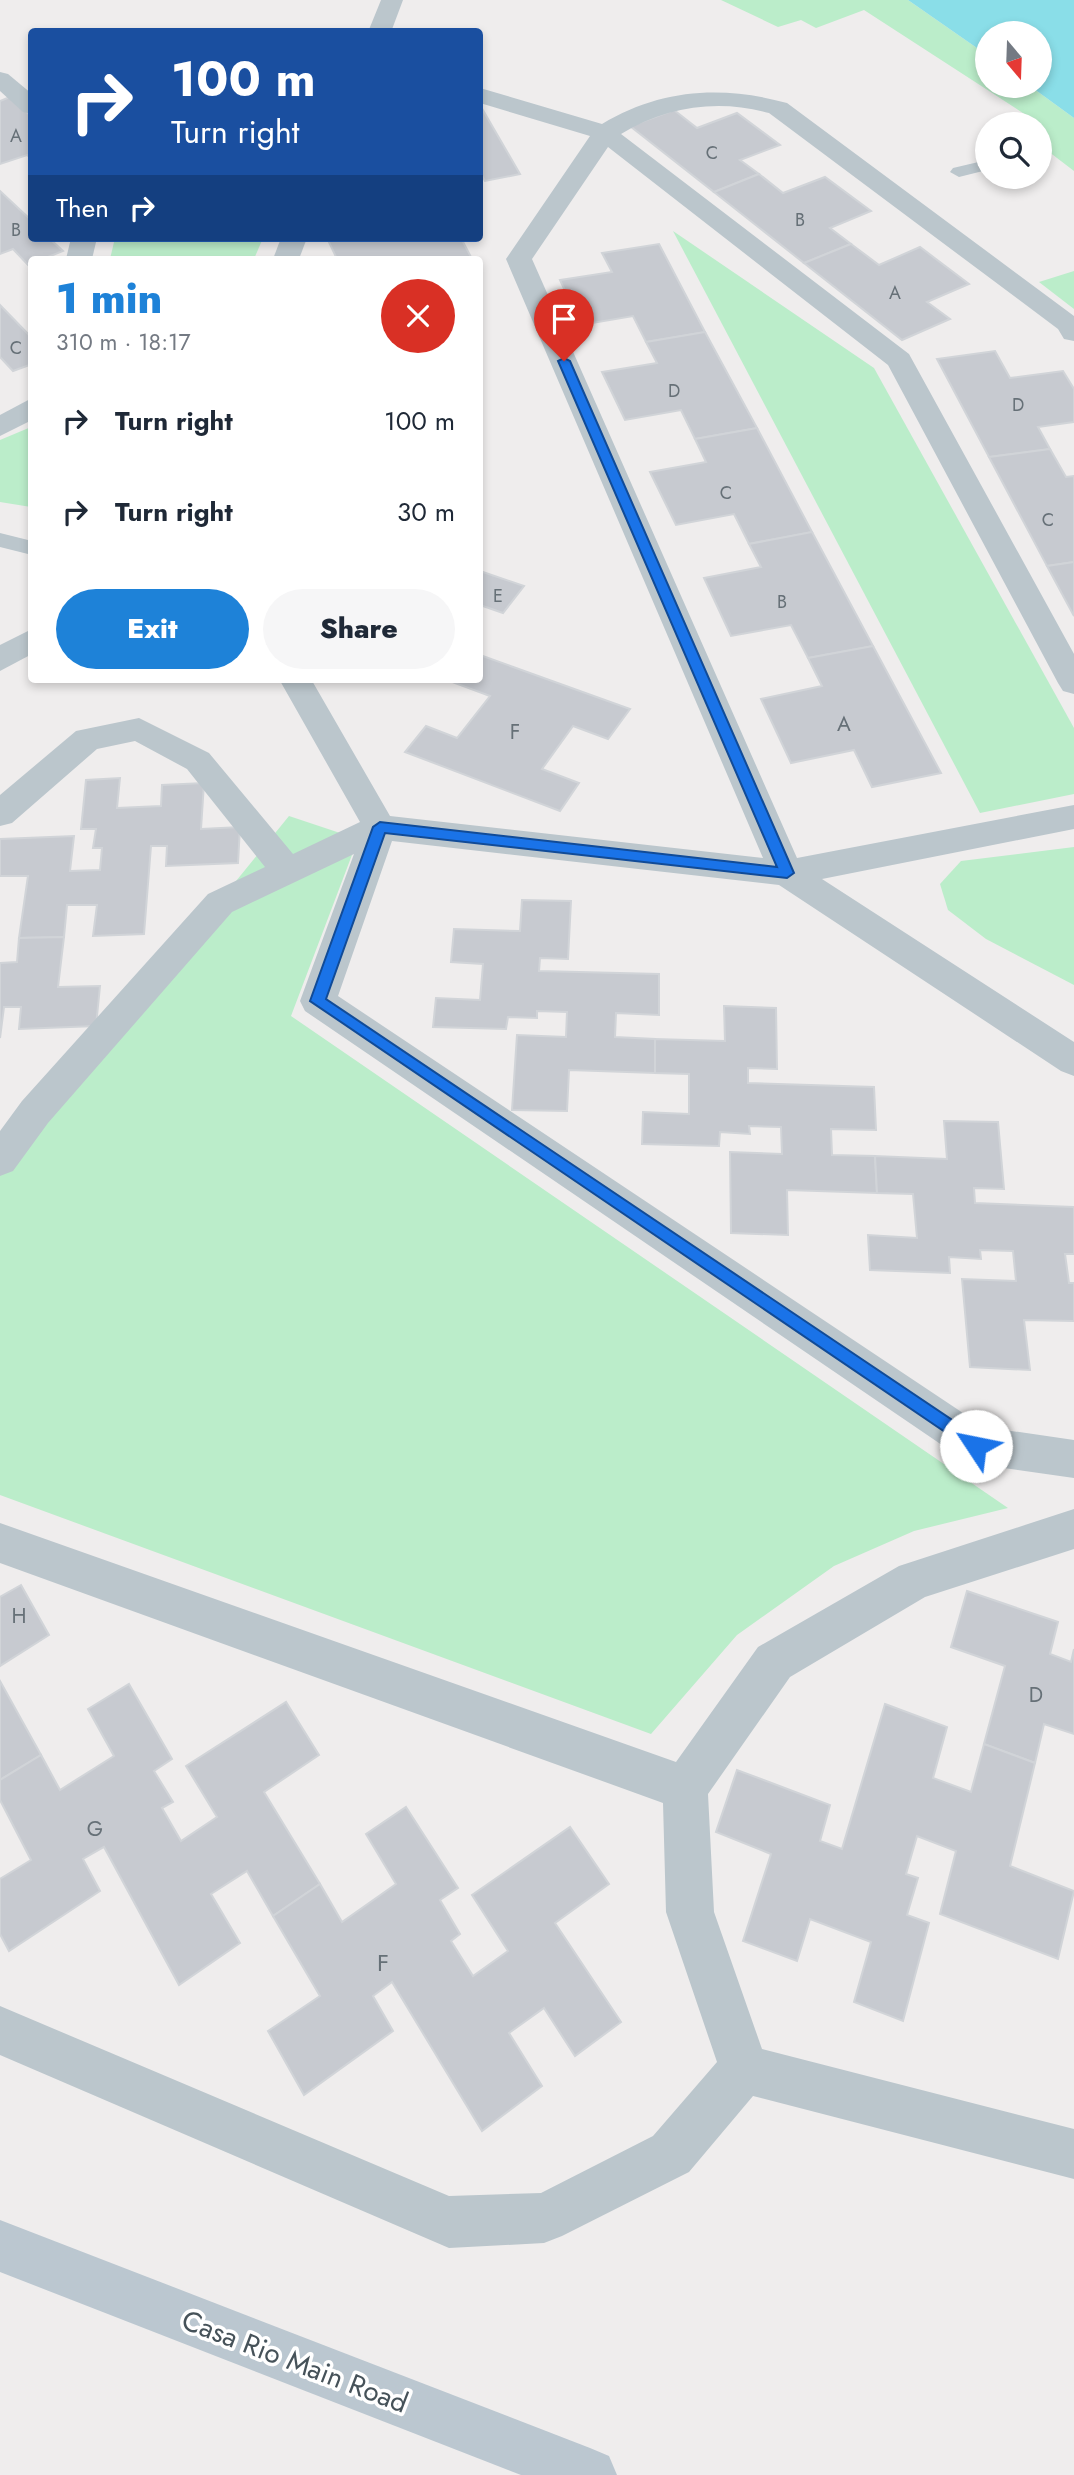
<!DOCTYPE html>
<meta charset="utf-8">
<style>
body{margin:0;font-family:Jost,sans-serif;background:#f6f6f7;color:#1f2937;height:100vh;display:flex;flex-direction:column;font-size:26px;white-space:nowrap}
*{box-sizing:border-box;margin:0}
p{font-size:23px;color:#747a83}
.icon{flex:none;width:38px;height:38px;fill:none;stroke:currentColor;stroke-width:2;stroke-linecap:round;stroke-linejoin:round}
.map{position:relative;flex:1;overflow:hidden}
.side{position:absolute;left:28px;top:256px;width:455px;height:427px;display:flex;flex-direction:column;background:#fff;border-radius:7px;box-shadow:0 4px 10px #0003}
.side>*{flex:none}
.hud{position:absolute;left:28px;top:28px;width:455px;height:214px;border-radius:7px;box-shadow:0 4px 10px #0003;background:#1a4fa0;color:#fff;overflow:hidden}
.needle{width:46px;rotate:161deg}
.fabs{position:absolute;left:975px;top:21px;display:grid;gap:14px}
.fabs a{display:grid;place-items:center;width:77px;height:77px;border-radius:50%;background:#fff;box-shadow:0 4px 10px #0003;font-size:35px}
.pin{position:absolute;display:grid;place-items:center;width:60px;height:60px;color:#fff;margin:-72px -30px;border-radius:50% 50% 50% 0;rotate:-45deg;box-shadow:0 0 7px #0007}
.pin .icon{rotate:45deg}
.me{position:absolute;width:77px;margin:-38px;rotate:304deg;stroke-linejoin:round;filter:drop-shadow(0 0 5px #0008)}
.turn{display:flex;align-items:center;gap:24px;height:147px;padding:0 28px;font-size:32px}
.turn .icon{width:91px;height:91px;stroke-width:2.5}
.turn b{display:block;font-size:49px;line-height:60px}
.then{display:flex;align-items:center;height:66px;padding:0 28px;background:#0003;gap:14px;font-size:26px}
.round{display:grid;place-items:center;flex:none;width:74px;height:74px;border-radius:37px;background:#f6f6f7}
.summary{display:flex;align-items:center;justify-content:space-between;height:119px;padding:0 28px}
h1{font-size:42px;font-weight:800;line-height:52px;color:#1e82d8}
.button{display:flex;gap:14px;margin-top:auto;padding:14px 28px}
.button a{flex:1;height:80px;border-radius:42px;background:#1e82d8;color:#fff;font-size:28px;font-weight:800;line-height:80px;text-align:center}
.button a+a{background:#f6f6f7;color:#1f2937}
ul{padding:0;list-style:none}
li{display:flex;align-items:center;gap:21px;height:91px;padding:0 28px}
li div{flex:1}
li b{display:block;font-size:26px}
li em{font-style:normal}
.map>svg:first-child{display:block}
.green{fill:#bbedca}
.water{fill:#8adee8}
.building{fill:#c7cad0;stroke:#d1d4d8;stroke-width:2}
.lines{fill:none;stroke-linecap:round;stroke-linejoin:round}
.lane{fill:#bbc6cc;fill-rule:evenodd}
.street{fill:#bbc6cc;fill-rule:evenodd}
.secondary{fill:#bbc7d0;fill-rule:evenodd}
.route{fill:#1a73e8;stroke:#114b97;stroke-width:2}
.labels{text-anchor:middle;stroke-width:7;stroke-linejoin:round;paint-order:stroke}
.far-number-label{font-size:18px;fill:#667077}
.number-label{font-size:21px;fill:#667077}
.near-number-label{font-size:24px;fill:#667077}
.near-street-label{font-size:28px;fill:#465259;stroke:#fff}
</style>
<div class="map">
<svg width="1074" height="2475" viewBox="0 0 1074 2475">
<rect width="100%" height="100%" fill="#efeded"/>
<g class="green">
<path d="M721 0H908L987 55V86H1030L1074 118V171L1040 145V124H1013L1029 117 864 10 816 28 801 20 778 27Z"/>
<path d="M673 231 874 368 1074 728V794L980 813Z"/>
<path d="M115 238H263L254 259H110Z"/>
<path d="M1074 271V309L1039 282Z"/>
<path d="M31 427V507L0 502V440Z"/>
<path d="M289 816 358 839 291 1016 1008 1508 914 1531 834 1566 737 1635 651 1734 0 1495V1171Z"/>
<path d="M1074 847V985L986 939 948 910 940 884 961 861Z"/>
</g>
<path class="water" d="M908 0H1074V118L1030 86H1040V33H987V55Z"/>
<g class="building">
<path d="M10 97 32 117V159L27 155 0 164V101Z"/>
<path d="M480 105 520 174 485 181 480 172Z"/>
<path d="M674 110 697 128 737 113 780 145 740 160 759 174 714 192 630 126Z"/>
<path d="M759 174 783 193 825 177 871 211 830 228 851 244 804 263 714 192Z"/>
<path d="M0 191 32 221V238H49L63 251 43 259H32L28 265 13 249 0 254Z"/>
<path d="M327 238H461L472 259H337Z"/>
<path d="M659 244 705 332 646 342 633 316 581 325 560 280 612 272 602 253Z"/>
<path d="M851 244 879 265 920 247 969 284 927 302 950 319 902 340 804 263Z"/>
<path d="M0 305 32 338V364L13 371 0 357Z"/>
<path d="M705 332 757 428 695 439 681 410 625 420 602 372 657 363 646 342Z"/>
<path d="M995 351 1010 378 1063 371 1074 389V422L1038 427 1050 449 989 457 937 359Z"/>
<path d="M757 428 812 532 749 544 734 514 676 525 650 472 706 462 695 439Z"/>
<path d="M1050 449 1066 477 1074 476V562L1047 566 989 457Z"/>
<path d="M812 532 873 646 808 658 791 625 731 636 704 578 761 567 749 544Z"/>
<path d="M1074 562V616L1047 566Z"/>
<path d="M480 571 524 586 503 613 480 605Z"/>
<path d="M873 646 941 773 872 787 854 750 791 763 761 699 822 686 808 658Z"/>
<path d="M480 655 630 709 608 739 573 726 542 769 579 783 560 811 405 752 426 726 457 738 490 696 452 682 453 679H480Z"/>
<path d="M120 778 117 808 161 806 162 785 204 783 201 829 240 827 238 863 166 866 167 846H151L144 934 93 936 97 905H67L64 937 19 938 28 876H0V839L74 836 70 871 100 870 102 848H93L96 829H81L86 780Z"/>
<path d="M522 900 571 901 568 959 540 958 539 971 659 974V1015L616 1013 615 1037 655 1039V1073L569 1070 567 1111 512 1110 517 1035 566 1037 567 1012 537 1011V1018L508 1017 506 1029 433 1027 436 998 480 1000 483 964 451 962 454 929 520 931Z"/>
<path d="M64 937 58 987 100 986 96 1026 19 1029 21 1007H4L0 1038V963L17 962 19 938Z"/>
<path d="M724 1006 776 1008 777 1069 748 1068V1083L874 1087 876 1130 831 1129 832 1155 875 1156 877 1193 787 1190 788 1235 731 1233 730 1152 782 1154 781 1127 749 1126 750 1134 720 1132 719 1146 642 1144 643 1112 689 1114V1074L655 1073V1039L725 1041Z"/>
<path d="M944 1121 998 1122 1004 1189 974 1188 975 1203 1074 1207V1254H1065L1069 1283H1074V1321L1024 1320 1030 1370 970 1367 962 1279 1016 1281 1013 1251 980 1250 981 1259 949 1257 950 1273 870 1270 868 1235 917 1238 913 1194 877 1193 875 1156 947 1159Z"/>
<path d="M21 1585 49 1635 0 1666V1597Z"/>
<path d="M967 1591 1058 1622 1050 1654 1071 1662 1074 1649V1734L1044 1724 1035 1763 984 1744 1005 1666 951 1647Z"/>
<path d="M0 1681 41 1755 0 1780Z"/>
<path d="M129 1684 172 1759 154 1771 173 1802 162 1808 181 1841 217 1817 186 1766 286 1702 319 1755 264 1792 320 1884 273 1916 247 1871 211 1894 240 1943 179 1985 104 1847 83 1859 100 1891 9 1951 0 1934V1879L31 1860 0 1800V1780L41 1755 60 1790 114 1756 88 1709Z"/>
<path d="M885 1704 947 1727 933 1778 971 1792 984 1744 1035 1763 1010 1866 1074 1891 1058 1959 940 1914 956 1851 917 1836 906 1874 918 1878 907 1915 929 1923 903 2021 854 2002 871 1942 810 1919 797 1961 743 1941 771 1854 716 1832 737 1770 830 1805 820 1841 842 1849Z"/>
<path d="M406 1807 458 1888 440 1900 460 1934 451 1941 473 1976 508 1951 472 1895 570 1827 609 1884 555 1923 621 2022 575 2056 544 2008 509 2033 542 2086 482 2131 392 1982 373 1996 393 2031 304 2095 268 2031 320 1996 273 1916 320 1884 342 1922 396 1884 366 1834Z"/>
</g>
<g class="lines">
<g class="lane">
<path d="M987 160V170L959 177 950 172 953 168Z"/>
<path d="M0 533 32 541V555L0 547Z"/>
</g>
<g class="street">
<path d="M381 0H403L391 32H368Z"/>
<path d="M0 72 8 74 32 94V114L23 112 0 91Z"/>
<path d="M480 88 602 124C660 89 722 85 787 103L1074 316V341L1064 339 1058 329 769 113C719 99 666 106 621 134L909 354 1074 654V694L1063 691 1058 683 888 365 608 147 532 259 797 858 1074 805V829L822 879 1074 1042V1076L1061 1071 779 885 392 841 338 996 984 1427 1074 1440V1478L976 1464 961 1458 305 1011 300 1001 354 854 232 912 48 1123 13 1171 0 1176V1131L22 1101 208 894 265 867 187 769 135 741 97 749 12 823 0 826V795L76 731 139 718 209 753 293 854 360 822 279 679H311L390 816 763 858 506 259 590 136 480 103Z"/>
<path d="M71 238H97L92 259H66Z"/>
<path d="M281 238H307L299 259H273Z"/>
<path d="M32 398V420L0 436V415Z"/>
<path d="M32 629V654L0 671V645Z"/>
<path d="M1074 1509V1549L925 1597 790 1677 708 1794 714 1912 762 2049 1074 2129V2179L753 2096 689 2172 562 2236 544 2243 449 2248 0 2055V2006L449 2196 541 2193 653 2136 717 2062 666 1912 663 1803 0 1563V1523L676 1762 758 1647 899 1566Z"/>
</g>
<path class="secondary" d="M0 2220 590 2448 609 2456 617 2475H521L0 2272Z"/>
</g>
<path class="route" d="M564 358 570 361 794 873 787 878 385 833 326 999 982 1440 984 1446 976 1453 310 1001 373 827 380 822 777 867 558 361Z"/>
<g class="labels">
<g class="far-number-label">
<text x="16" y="142">A</text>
<text x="712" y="159">C</text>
<text x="800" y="226">B</text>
<text x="16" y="236">B</text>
<text x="895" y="299">A</text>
<text x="16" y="354">C</text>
<text x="674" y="397">D</text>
<text x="1018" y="411">D</text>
<text x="726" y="499">C</text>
<text x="1048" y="526">C</text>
<text x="498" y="602">E</text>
<text x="782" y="608">B</text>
</g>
<g class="number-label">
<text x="844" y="731">A</text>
<text x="515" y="739">F</text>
<text x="19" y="1623">H</text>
<text x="1036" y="1702">D</text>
<text x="95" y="1836">G</text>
</g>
<g class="near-number-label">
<text x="383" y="1971">F</text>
</g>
<g class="near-street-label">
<text transform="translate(295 2361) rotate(21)" y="10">Casa Rio Main Road</text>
</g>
</g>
</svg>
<div class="fabs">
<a><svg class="needle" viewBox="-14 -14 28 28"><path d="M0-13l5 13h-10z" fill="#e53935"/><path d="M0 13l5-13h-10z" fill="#747a83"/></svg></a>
<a><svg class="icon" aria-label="search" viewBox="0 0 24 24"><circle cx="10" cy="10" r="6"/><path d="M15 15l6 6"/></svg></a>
</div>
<div class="pin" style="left:564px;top:361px;background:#d93025"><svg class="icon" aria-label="arrive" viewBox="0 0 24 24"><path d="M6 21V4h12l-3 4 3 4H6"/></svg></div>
<svg class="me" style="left:976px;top:1446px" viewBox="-20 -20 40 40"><circle r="19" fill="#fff"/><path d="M0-13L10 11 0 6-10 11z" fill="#1a73e8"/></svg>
<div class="hud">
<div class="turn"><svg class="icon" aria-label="right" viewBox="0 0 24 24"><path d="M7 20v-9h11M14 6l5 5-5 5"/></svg><div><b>100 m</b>Turn right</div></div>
<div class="then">Then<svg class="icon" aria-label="right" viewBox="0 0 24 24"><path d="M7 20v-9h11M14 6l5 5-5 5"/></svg></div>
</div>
<section class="side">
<div class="summary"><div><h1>1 min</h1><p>310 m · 18:17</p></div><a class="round" style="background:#d93025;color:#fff"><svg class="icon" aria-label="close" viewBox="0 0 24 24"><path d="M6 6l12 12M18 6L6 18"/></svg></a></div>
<ul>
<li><svg class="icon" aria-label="right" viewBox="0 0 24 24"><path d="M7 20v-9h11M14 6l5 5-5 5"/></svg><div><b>Turn right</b></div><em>100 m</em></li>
<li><svg class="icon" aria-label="right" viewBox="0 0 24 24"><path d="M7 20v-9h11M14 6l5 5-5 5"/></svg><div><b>Turn right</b></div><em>30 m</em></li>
</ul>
<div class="button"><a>Exit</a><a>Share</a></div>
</section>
</div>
